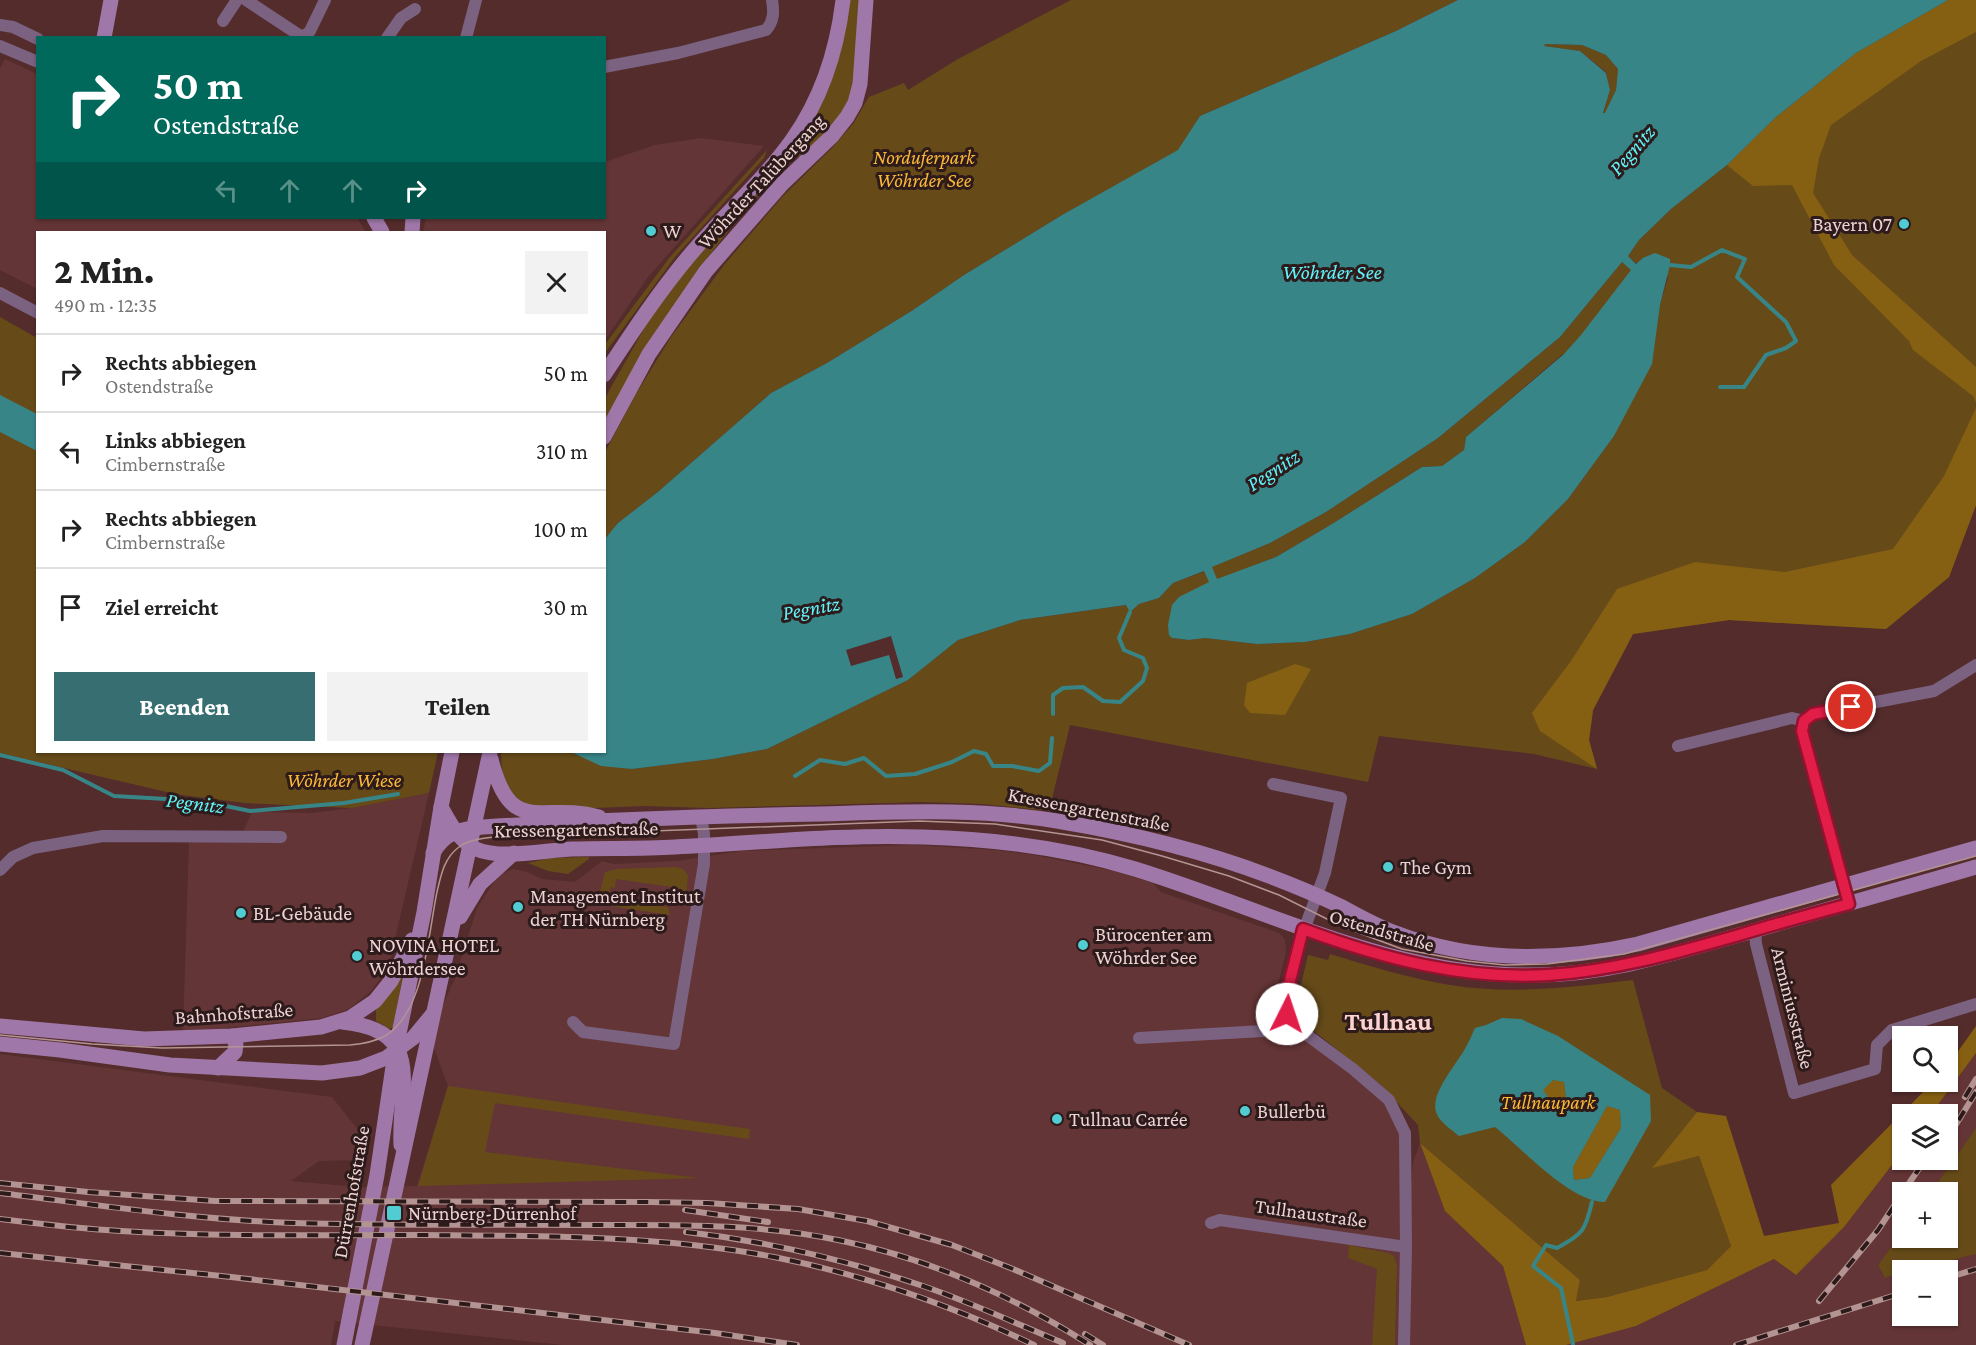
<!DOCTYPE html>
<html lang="de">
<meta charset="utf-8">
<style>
body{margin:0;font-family:"Crimson Pro",serif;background:#f2f2f2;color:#222;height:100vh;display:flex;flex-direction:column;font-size:22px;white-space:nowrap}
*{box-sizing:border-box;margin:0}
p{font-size:20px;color:#767676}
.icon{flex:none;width:33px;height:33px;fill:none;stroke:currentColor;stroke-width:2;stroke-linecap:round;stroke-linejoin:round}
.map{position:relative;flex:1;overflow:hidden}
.sheet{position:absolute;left:36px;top:231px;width:570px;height:522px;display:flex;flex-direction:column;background:#fff;border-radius:0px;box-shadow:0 2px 4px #0004}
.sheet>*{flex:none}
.top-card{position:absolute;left:36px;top:36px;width:570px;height:183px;border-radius:0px;box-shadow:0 2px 4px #0004;background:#00695c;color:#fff;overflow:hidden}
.fabs{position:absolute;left:1892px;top:1026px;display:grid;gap:12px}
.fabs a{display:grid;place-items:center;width:66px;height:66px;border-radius:0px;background:#fff;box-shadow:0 2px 4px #0004;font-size:30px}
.pin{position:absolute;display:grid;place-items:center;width:51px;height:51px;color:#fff;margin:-26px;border:3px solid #fff;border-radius:50%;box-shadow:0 2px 6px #0007}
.me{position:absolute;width:66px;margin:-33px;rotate:4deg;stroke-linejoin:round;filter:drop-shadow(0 0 4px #0008)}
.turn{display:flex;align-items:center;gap:21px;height:126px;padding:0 18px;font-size:27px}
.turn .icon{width:78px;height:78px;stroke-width:2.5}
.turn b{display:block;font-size:42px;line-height:51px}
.lanes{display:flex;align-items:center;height:57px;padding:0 18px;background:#0003;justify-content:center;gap:30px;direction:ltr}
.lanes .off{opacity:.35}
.round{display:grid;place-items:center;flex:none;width:63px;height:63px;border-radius:0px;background:#f2f2f2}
.overview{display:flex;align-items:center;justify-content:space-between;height:102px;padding:0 18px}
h1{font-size:36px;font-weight:800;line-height:45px}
.action{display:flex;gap:12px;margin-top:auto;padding:12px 18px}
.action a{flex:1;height:69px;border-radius:0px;background:#376e71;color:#fff;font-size:24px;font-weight:800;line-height:69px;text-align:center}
.action a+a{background:#f2f2f2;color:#222}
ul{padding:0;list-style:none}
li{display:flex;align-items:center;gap:18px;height:78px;padding:0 18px;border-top:2px solid #e0e0e0}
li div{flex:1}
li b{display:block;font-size:22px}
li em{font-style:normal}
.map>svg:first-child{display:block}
.built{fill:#643536}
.green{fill:#664b19}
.forest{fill:#866012}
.water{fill:#388588;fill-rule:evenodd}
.pier{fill:#542c2c}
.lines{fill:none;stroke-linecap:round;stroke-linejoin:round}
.stream{stroke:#388588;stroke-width:4}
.minor{stroke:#7b6281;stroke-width:12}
.secondary{stroke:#9f78a9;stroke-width:15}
.tram{stroke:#b39493;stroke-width:1.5}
.rail-casing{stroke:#b39493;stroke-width:6}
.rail{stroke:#2d1a1a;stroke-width:4;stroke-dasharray:11;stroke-linecap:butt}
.route-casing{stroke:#92132f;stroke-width:15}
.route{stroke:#e11d48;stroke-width:10}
.poi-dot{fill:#51ccd2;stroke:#2d1a1a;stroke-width:2}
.labels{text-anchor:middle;stroke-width:6;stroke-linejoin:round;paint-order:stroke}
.park-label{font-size:20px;font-style:italic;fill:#fab836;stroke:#2d1a1a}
.street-label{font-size:20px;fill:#edd3d2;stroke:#2d1a1a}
.poi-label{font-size:20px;fill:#edd3d2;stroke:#2d1a1a;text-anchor:start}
.water-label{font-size:21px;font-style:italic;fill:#60f3fa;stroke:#2d1a1a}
.district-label{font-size:26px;font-weight:bold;fill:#fdd3d2;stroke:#2d1a1a}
</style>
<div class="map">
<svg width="1976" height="1345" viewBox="0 0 1976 1345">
<rect width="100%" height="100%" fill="#542c2c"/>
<g class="built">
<path d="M5 59 37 74 38 218H357L366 232H38L37 289 0 270V68Z"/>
<path d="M701 138 764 146 648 277 605 340 604 232H423L426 218H604L605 162 655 145Z"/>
<path d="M429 793 391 956 387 969 371 991 349 1009 322 1018 216 1029 183 1031 189 841 241 836 252 812 311 813 352 808Z"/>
<path d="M911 845 996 850 1034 855 1114 871 1153 883 1161 892 1279 933 1285 940 1286 952 1274 1001 1296 1031 1370 1089 1389 1108 1401 1139 1408 1214 1413 1163 1420 1143 1445 1211 1503 1266 1526 1345H1395L1397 1265 1394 1256 1348 1258 1378 1269 1372 1345H563L335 1321 331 1345H0V1054L332 1097 359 1131V1160L319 1161 291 1181 358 1187 417 1186 448 1086 432 1043 438 1016 454 981 477 908 494 882 502 874 513 869 527 872 542 879 575 882 602 861 614 864 676 861 742 851Z"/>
<path d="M1976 1053V1128L1931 1192H1902V1232L1878 1265 1885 1278 1902 1273V1316H1947V1270H1912L1976 1254V1345H1566L1636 1326 1774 1259 1795 1275 1844 1227 1902 1152V1160H1947V1114H1931Z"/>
</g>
<g class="green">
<path d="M847 0H861C858 37 861 82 842 115 833 129 811 146 799 158L796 146Z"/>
<path d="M1071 0H1458L1396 31 1200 116 1179 150 1062 215 964 275 913 310 827 363 771 393 659 491 618 523 605 541V452L636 394 671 337 724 265 783 196 831 149 853 124 869 97 904 83 908 90 958 59Z"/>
<path d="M1948 0H1976V505L1949 577 1886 629 1729 620 1633 634 1593 710 1589 740 1597 769 1534 754 1379 736 1368 782 1070 725 1049 811 983 804 923 802 709 808 644 806 544 810C533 808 517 803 509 794 503 785 501 762 501 752H571L579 756 632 769 713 759 767 749 908 680 958 640 1020 620 1127 605 1130 611 1139 604 1159 598 1173 583 1205 571 1210 581 1172 638 1189 640 1205 638 1257 644 1305 642 1350 634 1412 614 1475 578 1525 542 1568 499 1614 436 1631 402 1563 354 1466 437 1464 450 1442 466 1422 467 1332 524 1276 557 1217 580 1211 567 1270 543 1326 512 1438 438 1560 337 1622 262 1632 269 1656 327 1660 305 1668 277 1643 258 1637 264 1628 256 1639 240 1671 209 1727 165 1776 117 1856 53Z"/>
<path d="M1545 44 1582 45 1606 55 1618 69 1616 90 1606 113 1603 114 1610 90 1606 72 1580 51 1543 46Z"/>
<path d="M767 150 764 158 675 257 605 353 606 343 670 257Z"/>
<path d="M783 162V168C712 242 655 331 605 420V398L649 320 703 247Z"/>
<path d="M0 317 37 338 38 752H438L429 793 352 808 245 803 175 794 0 753Z"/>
<path d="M589 857V859L568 874 548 871 528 863 550 858Z"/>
<path d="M676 867 683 869 688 875 686 898 678 896 679 888 616 879 615 888 610 887 609 899 668 907 670 915 597 904 605 872 617 869Z"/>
<path d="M1330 954C1369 966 1409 978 1450 985 1511 995 1572 987 1633 980L1662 1088 1697 1112 1653 1167 1699 1156 1731 1246 1707 1270 1607 1297 1576 1301 1580 1280 1420 1143 1418 1125 1380 1084 1298 1018 1295 1010 1308 955 1328 960Z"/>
<path d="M401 975H403L393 1027 390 1029 376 1021V1009Z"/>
<path d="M448 1086 750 1129 749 1139 495 1103 485 1152 699 1178 418 1186Z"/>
<path d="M1976 1128V1254L1912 1270H1902V1273L1885 1278 1878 1265 1902 1232V1238H1947V1192H1931Z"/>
<path d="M1349 1245 1388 1253 1394 1256 1397 1265 1395 1345H1372L1377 1269 1348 1258Z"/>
</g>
<g class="forest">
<path d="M1948 0H1976V32L1921 61 1831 125 1819 158 1813 193 1852 255 1976 367V402L1973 396 1913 350 1909 341 1834 265 1792 185 1753 186 1727 165 1776 117 1856 53Z"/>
<path d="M1976 408V505L1949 577 1886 629 1729 620 1633 634 1593 710 1589 740 1597 769 1540 731 1532 713 1571 661 1617 589 1695 562 1785 572 1893 549 1944 476Z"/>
<path d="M1295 664 1311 669 1285 715 1250 713 1244 705 1247 683Z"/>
<path d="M1976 1026V1053L1931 1114H1902V1152L1844 1227 1796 1275 1774 1259 1636 1326 1566 1345H1526L1503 1266 1445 1211 1420 1143 1580 1280 1576 1301 1607 1297 1707 1270 1731 1246 1699 1156 1652 1168 1697 1112 1726 1116 1764 1236 1839 1223 1831 1185 1933 1082H1947V1067Z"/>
<path d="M1553 1080 1564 1082 1566 1098 1551 1103 1542 1090Z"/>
<path d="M1607 1106 1620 1110 1621 1128 1590 1178 1574 1180 1573 1167Z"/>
</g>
<g class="water">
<path d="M1458 0H1948L1856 53 1776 117 1727 165 1671 209 1639 240 1628 256 1636 264 1643 258 1655 253 1670 259V265L1660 305 1652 364 1614 436 1568 499 1525 542 1475 578 1412 614 1350 634 1305 642 1257 644 1205 638 1189 640 1172 638 1169 635 1168 625 1172 605 1179 597 1209 582 1204 571 1173 583 1159 598 1139 604 1130 612 1126 605 1020 620 958 640 908 680 767 749 713 759 632 769 601 766 571 752H604L605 539 618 523 659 491 771 393 827 363 913 310 964 275 1062 215 1178 150 1200 116 1396 31ZM1545 44 1582 45 1606 55 1618 69 1616 90 1605 113H1603L1610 90 1606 73 1580 51 1544 46ZM1622 262 1631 270 1581 335 1564 354 1466 437 1464 450 1442 466 1422 467 1332 524 1276 557 1217 579 1212 567 1270 543 1326 512 1438 438 1560 337Z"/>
<path d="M0 395 37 414V451L0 432Z"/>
<path d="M1502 1018 1521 1019 1558 1036 1650 1095 1651 1121 1605 1202C1570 1202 1523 1149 1495 1127L1459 1136C1451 1129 1440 1123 1436 1112 1430 1092 1459 1062 1467 1045 1470 1040 1472 1034 1475 1028L1486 1025ZM1553 1080 1564 1082 1566 1098 1552 1103 1543 1090ZM1607 1106 1620 1110 1621 1128 1590 1178 1574 1180 1573 1167Z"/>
</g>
<path class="pier" d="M891 636 903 677 896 679 889 655 851 666 846 650Z"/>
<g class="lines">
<g class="stream">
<path d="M1670 265 1691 267 1722 250 1745 259 1737 277 1786 322 1796 341 1786 348 1766 355 1744 387H1720"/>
<path d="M1053 714V695L1063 688 1083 687 1103 701 1120 702 1143 681 1147 668 1143 658 1124 650 1119 638 1130 612"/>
<path d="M0 755 63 770 114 796 201 801 250 811 344 803 398 794"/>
<path d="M795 776 820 760 845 764 864 758 886 776 915 774 952 762 974 751 986 754 993 766H1012L1039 771 1050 763 1052 738"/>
<path d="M1573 1344 1561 1288 1533 1266 1546 1245 1557 1248C1583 1233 1585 1232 1592 1202"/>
</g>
<g class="minor">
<path d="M246 0 299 35 305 36 310 31 325 0"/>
<path d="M223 21 237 0"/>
<path d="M0 25 13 27 38 39"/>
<path d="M387 38 401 18 415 9"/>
<path d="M466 38 476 0"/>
<path d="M0 46 38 62"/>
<path d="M604 67 678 53 766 30C774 21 774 12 772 0"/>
<path d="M0 293 38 313"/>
<path d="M1678 746 1792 718 1804 721"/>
<path d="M1273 784 1341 798 1325 873 1298 946 1285 1000 1287 1014 1299 1029 1353 1069 1389 1100 1405 1133 1406 1247 1404 1345"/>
<path d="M0 870 13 857 33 848 103 836 281 837"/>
<path d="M1849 904 1802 731 1804 721 1813 714 1934 691 1976 665"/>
<path d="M1755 930 1756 944 1794 1093 1875 1069 1877 1045 1892 1030 1976 1004"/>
<path d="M573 1022 583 1032 674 1044 704 864V834L701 817"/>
<path d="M1139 1038 1263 1031 1293 1022"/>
<path d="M1211 1223 1220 1220 1406 1247"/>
</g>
<g class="secondary">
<path d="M104 38 111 0"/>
<path d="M374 218 382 232"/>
<path d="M412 232 413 218"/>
<path d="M604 375C631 334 658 293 689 256 722 216 762 182 792 140 822 98 837 50 843 0"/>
<path d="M604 437 649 354 706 271 782 184 832 136 847 117 855 103 860 84 866 0"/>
<path d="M491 759C511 839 541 801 599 817"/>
<path d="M441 807C450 823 459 841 476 849 501 860 545 850 572 849 606 848 641 849 675 847 758 843 841 834 923 837 995 839 1067 848 1135 869 1268 910 1393 977 1535 975 1610 975 1681 951 1753 931 1827 909 1902 889 1976 867"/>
<path d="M433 853C445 832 460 829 483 827 595 820 708 816 821 814 900 812 978 808 1057 821 1129 833 1201 850 1269 876 1293 885 1317 895 1340 906 1357 915 1374 925 1393 932 1473 963 1556 962 1638 944L1976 848"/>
<path d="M460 917 480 884 514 853"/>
<path d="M342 1022C427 1030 398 1086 401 1145"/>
<path d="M0 1026 144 1039 232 1036 321 1027 350 1018 375 1001 391 981 412 940"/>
<path d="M0 1044 60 1050 170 1065 322 1073 360 1068 386 1058 413 1038 432 1015"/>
<path d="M218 1068 235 1052 236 1044 232 1036"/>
<path d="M344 1345 377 1175 395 1053 424 912 441 807 452 752"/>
<path d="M362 1345 490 752"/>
</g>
<path class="tram" d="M0 1035 92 1044 162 1048 350 1045C362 1044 374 1042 385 1036 425 1012 428 934 437 892 441 875 444 858 459 847 468 840 483 838 494 837L919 821 995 824 1102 840 1162 856 1229 876 1279 895 1343 927 1402 949 1467 961 1505 965 1547 964 1624 954 1976 856"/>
<g class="rail-casing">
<g id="rail">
<path d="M1965 1097 1976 1079"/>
<path d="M1947 1139 1976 1092"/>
<path d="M0 1183 88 1192 215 1201 649 1202 707 1203 798 1209 867 1221 952 1245 1013 1269 1189 1345"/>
<path d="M1903 1192 1925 1160"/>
<path d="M0 1193C98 1205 196 1220 295 1223 398 1226 501 1224 604 1225 683 1225 761 1224 838 1240 928 1258 1013 1296 1090 1345"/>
<path d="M685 1210 768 1222"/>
<path d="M0 1219C40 1224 81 1229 121 1231 221 1237 321 1235 422 1235 540 1236 658 1235 774 1257 865 1275 951 1305 1034 1345"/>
<path d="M686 1232C766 1241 846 1260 923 1286 970 1302 1017 1324 1063 1343"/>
<path d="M0 1253 231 1277 715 1333 797 1345"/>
<path d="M1947 1278 1976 1269"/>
<path d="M1819 1301 1878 1230 1902 1194"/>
<path d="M1085 1334 1103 1345"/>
<path d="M1736 1345 1902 1293"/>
</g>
</g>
<use href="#rail" class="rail"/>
</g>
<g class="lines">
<g class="route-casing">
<path id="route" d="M1287 1014 1285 1000 1303 929C1381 958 1463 980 1548 975 1613 971 1676 953 1739 935 1775 924 1812 914 1849 904L1802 731 1804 721 1813 714 1851 707"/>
</g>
<use href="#route" class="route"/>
</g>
<g class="poi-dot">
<circle cx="1904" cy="224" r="6"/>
<circle cx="651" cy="231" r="6"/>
<circle cx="1388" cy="867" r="6"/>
<circle cx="518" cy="907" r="6"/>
<circle cx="241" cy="913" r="6"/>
<circle cx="1083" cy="945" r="6"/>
<circle cx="357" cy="956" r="6"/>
<circle cx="1245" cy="1111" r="6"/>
<circle cx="1057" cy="1119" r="6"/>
<rect x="386" y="1205" width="16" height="16" rx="3"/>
</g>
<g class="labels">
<g class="park-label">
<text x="924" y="164">Norduferpark<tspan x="924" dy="23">Wöhrder See</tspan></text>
<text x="344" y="787">Wöhrder Wiese</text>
<text x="1548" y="1109">Tullnaupark</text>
</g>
<g class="street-label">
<text transform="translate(761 181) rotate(-47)" y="7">Wöhrder Talübergang</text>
<text transform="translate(1089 809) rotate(11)" y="7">Kressengartenstraße</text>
<text transform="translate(576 829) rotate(-1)" y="7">Kressengartenstraße</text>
<text transform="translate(1382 930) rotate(16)" y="7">Ostendstraße</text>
<text transform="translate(1793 1008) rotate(76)" y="7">Arminiusstraße</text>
<text transform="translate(234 1013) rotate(-4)" y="7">Bahnhofstraße</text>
<text transform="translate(351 1192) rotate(-80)" y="7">Dürrenhofstraße</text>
<text transform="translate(1311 1213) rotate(8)" y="7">Tullnaustraße</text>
</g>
<g class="poi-label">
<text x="1892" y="231" text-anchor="end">Bayern 07</text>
<text x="663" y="238">W</text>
<text x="1400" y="874">The Gym</text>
<text x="530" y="903">Management Institut<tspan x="530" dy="23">der TH Nürnberg</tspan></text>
<text x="253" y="920">BL-Gebäude</text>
<text x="1095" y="941">Bürocenter am<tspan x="1095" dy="23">Wöhrder See</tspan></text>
<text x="369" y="952">NOVINA HOTEL<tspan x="369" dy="23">Wöhrdersee</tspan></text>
<text x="1257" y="1118">Bullerbü</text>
<text x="1069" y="1126">Tullnau Carrée</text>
<text x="408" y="1220">Nürnberg-Dürrenhof</text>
</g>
<g class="water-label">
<text transform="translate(1632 150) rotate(-49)" y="7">Pegnitz</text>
<text x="1332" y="279">Wöhrder See</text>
<text transform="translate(1273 470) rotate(-33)" y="7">Pegnitz</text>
<text transform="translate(811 608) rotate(-10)" y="7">Pegnitz</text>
<text transform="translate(195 803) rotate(7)" y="7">Pegnitz</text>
</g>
<g class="district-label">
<text x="1388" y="1030">Tullnau</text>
</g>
</g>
</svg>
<div class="fabs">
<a><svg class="icon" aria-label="search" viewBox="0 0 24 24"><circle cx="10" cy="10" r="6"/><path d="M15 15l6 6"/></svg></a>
<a><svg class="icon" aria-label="layers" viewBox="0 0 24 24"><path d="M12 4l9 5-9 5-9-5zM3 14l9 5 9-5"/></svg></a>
<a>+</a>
<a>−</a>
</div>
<div class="pin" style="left:1851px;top:707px;background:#d93025"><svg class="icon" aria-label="arrive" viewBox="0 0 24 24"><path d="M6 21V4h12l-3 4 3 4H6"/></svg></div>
<svg class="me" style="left:1287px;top:1014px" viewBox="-20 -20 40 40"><circle r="19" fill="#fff"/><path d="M0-13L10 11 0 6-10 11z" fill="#e11d48"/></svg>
<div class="top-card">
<div class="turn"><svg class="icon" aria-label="right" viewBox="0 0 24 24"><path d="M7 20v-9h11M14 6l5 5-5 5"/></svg><div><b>50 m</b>Ostendstraße</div></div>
<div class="lanes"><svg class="icon off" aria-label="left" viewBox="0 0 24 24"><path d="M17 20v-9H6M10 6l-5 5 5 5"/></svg><svg class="icon off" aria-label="ahead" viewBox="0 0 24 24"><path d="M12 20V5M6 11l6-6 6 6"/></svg><svg class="icon off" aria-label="ahead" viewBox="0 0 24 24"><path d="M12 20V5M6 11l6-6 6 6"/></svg><svg class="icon" aria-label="right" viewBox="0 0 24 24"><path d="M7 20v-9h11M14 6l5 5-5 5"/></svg></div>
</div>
<section class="sheet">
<div class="overview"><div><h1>2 Min.</h1><p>490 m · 12:35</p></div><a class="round"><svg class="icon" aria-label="close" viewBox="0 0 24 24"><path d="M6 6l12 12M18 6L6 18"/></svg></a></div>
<ul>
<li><svg class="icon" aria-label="right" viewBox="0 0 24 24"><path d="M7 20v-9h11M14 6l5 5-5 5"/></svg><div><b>Rechts abbiegen</b><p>Ostendstraße</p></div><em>50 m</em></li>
<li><svg class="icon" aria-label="left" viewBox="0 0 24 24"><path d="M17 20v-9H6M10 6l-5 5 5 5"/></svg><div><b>Links abbiegen</b><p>Cimbernstraße</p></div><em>310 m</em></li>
<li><svg class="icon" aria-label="right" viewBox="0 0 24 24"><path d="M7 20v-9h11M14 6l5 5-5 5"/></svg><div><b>Rechts abbiegen</b><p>Cimbernstraße</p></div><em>100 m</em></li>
<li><svg class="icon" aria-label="arrive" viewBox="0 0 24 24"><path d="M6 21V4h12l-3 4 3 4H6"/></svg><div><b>Ziel erreicht</b></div><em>30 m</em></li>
</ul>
<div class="action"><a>Beenden</a><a>Teilen</a></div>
</section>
</div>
